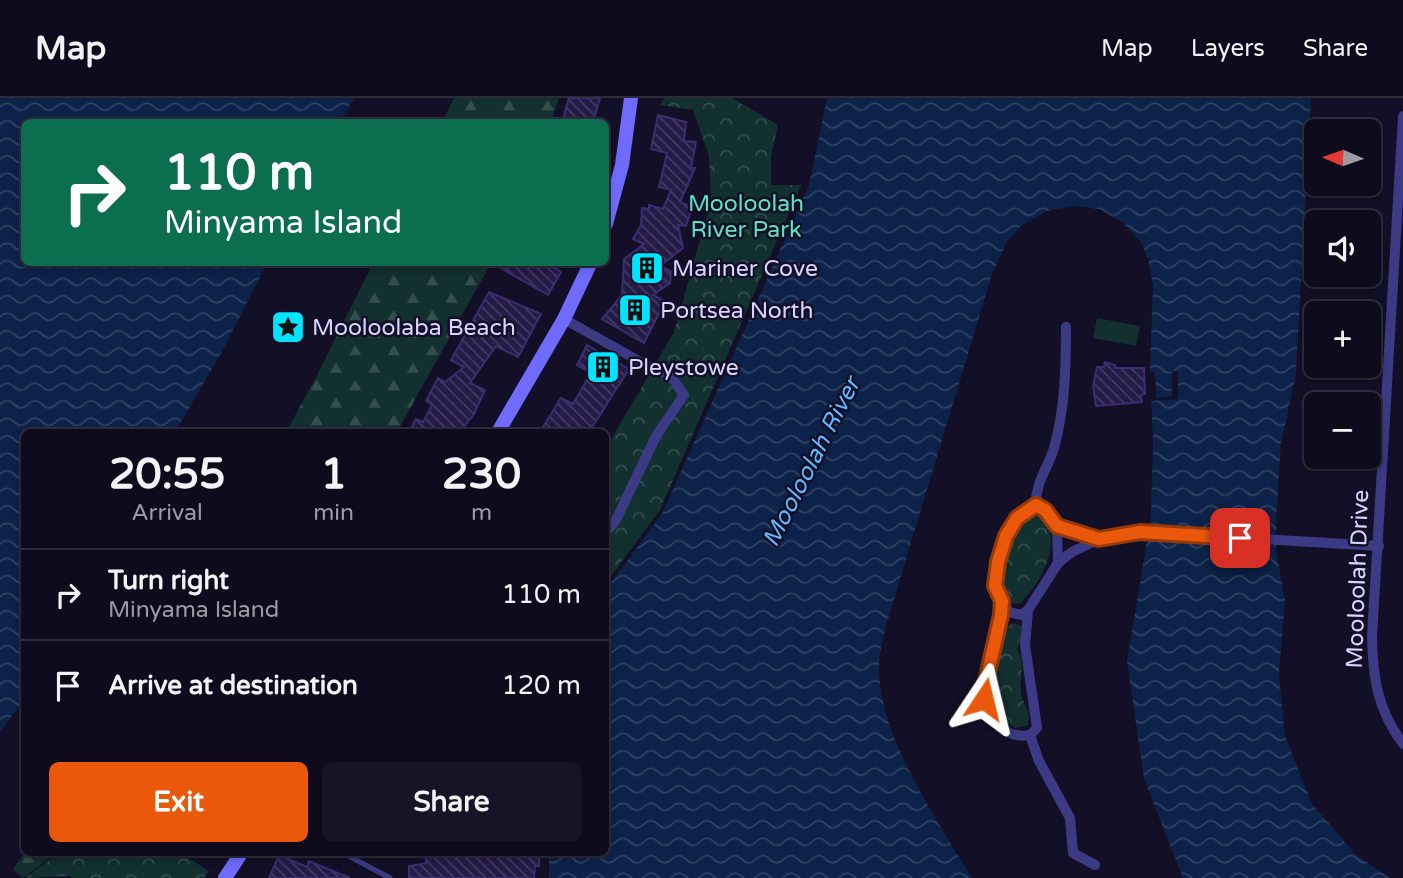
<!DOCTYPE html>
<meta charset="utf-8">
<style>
body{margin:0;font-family:"Varela Round",sans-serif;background:#171425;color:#f1f3f6;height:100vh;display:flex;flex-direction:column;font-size:26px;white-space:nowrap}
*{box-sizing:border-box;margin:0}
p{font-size:23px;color:#9b9ba3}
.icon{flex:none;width:38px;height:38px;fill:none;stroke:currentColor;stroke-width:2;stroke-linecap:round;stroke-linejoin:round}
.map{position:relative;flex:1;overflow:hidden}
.side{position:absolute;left:21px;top:331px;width:588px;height:427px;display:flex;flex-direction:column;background:#0e0b1c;border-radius:10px;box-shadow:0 4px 10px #0003,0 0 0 2px #2e2b3b}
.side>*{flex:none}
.banner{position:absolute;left:21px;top:21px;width:588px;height:147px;border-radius:10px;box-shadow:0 4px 10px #0003,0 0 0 2px #2e2b3b;background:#0b6e4f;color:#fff;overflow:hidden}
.needle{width:46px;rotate:272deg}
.tools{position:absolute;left:1304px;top:21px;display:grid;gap:14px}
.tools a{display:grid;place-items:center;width:77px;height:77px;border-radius:10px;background:#0e0b1c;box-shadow:0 4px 10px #0003,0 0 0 2px #2e2b3b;font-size:35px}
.pin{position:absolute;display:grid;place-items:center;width:60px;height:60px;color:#fff;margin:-30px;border-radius:14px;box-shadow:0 4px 10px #0006}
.me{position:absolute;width:77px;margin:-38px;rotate:10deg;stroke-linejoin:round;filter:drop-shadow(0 0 5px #0008)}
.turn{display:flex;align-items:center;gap:24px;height:147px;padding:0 28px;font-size:32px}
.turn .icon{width:91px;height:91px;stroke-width:2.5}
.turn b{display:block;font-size:49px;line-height:60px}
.eta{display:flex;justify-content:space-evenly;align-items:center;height:119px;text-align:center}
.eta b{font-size:42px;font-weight:700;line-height:49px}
.button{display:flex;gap:14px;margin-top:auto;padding:14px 28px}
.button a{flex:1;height:80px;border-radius:10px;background:#ea580c;color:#fff;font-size:28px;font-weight:700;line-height:80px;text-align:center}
.button a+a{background:#171425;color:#f1f3f6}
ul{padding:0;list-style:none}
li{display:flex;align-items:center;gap:21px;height:91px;padding:0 28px;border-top:2px solid #2e2b3b}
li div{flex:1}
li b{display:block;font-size:26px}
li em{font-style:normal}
header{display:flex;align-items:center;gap:42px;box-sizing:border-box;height:98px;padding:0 35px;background:#0e0b1c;border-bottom:2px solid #2e2b3b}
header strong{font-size:33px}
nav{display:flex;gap:38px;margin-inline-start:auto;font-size:24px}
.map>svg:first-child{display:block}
.forest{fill:url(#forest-firs)}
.park{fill:url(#park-crowns)}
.pitch{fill:#12302f}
.water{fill:url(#water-waves)}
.pier{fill:#130f26}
.building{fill:url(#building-back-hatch);stroke:#3b2d73;stroke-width:2}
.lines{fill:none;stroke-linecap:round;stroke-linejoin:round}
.lane{stroke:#3d3a85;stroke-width:5}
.street{stroke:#3d3a85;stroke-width:10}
.secondary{stroke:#6f6bff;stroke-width:14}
.route-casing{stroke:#983908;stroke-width:18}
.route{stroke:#ea580c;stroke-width:12}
.labels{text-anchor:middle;stroke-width:5;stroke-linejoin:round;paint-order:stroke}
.park-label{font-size:23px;fill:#5fe0c0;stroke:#130f26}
.poi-label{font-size:23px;fill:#d9d4ff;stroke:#130f26;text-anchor:start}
.street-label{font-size:23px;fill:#d9d4ff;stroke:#130f26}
.water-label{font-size:24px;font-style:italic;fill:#62b6ff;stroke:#130f26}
</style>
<header>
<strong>Map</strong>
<nav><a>Map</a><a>Layers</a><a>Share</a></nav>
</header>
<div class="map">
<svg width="1403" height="780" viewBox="0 0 1403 780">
<defs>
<pattern id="forest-firs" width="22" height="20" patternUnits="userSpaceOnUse" patternTransform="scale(1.75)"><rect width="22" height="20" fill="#12302f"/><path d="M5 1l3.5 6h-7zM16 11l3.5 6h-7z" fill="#344d4e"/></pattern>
<pattern id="park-crowns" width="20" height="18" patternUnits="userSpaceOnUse" patternTransform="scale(1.75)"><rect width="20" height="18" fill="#12302f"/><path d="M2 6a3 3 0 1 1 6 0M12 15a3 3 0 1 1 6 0" fill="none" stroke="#344d4e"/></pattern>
<pattern id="water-waves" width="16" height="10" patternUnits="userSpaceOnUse" patternTransform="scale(1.75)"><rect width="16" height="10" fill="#0c2248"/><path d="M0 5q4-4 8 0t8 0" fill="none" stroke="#2f4163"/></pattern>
<pattern id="building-back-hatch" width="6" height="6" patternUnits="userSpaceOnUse" patternTransform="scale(1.75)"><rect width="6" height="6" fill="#241b47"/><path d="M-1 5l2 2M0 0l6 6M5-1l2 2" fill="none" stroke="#433b63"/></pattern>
</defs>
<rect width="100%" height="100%" fill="#130f26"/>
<g class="forest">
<path d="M454 0H559L551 24H442Z"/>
<path d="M373 165H491L397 334H286L315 281Z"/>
<path d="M25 754H58L23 780 13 771Z"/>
</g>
<g class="park">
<path d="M664 0H732L778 27 771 59V87H801L660 412 606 485V350L674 234 711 103 709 58 693 12 660 7Z"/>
<path d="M1038 417 1045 419C1062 446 1041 487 1019 506L1010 505C1008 502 1005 500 1003 496 995 474 1015 424 1038 417Z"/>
<path d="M1012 525 1021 527 1022 537 1017 551C1026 565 1019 580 1021 595 1023 609 1031 609 1028 627L1015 630 1000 623 990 595 1005 531Z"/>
<path d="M60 754H179L209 773 204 780H72L70 778 25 780Z"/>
</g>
<path class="pitch" d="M1097 220 1140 228 1136 248 1093 240Z"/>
<g class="water">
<path d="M0 0H354L340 24H24V164L267 165 223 252 175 334H24V602L0 634Z"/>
<path d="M827 0H1311L1296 276 1281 345 1276 421V453L1285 502 1279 575 1285 638 1312 706 1356 757 1390 780H1183L1144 681 1127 563 1151 418 1153 344 1150 271 1153 187 1148 161 1141 144 1122 124 1099 111 1075 108 1047 113 1021 128 1007 143 992 176 891 511C885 532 878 553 879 575 882 643 937 722 972 780H549V754H606V491L662 416 809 87Z"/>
</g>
<path class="pier" d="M1172 273H1178V301L1148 303V274H1155L1156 300 1172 298Z"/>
<g class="building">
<path d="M569 0H600L593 24H562Z"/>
<path d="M658 17 686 24 684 43 696 44 691 70H695L680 104 692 109 686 128 678 127 683 150 660 168 671 173 670 185 653 197 665 203 644 245 602 221 622 197 624 161 644 146 633 141 641 127 642 110 649 111V107L663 111 671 92 659 89 667 55 651 51Z"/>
<path d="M490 164H545L561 174 548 197Z"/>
<path d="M489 194 541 216 518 259 496 248 470 285 485 292 474 316 460 334H409L416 321 423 324 432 307 426 303 438 280 445 284 464 269 451 262Z"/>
<path d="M587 247 629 271 589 334H540L561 300 573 306 591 275 577 267Z"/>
<path d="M1105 264 1115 267V270H1144L1145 296 1141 297 1142 304 1096 308 1093 288 1097 269H1104Z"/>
<path d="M426 754H535V759H539V768H535L534 780H409V768L426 765Z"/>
<path d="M279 757 307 769 309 763 350 780H269Z"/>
</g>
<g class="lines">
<path class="lane" d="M341 754 390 780"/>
<g class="street">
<path d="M1403 18 1372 538C1373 580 1377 611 1403 646"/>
<path d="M564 221 646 267 670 277 684 297 656 338 616 422 608 432"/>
<path d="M1036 407C1035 385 1048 370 1054 350 1065 311 1066 269 1066 229"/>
<path d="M1036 407 1045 412 1057 428 1099 441"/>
<path d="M1057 428 1058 465"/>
<path d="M1002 503 1001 518 984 591C984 616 1003 642 1030 637"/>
<path d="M1028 512 1021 517 1009 514 995 488 998 464 1006 438 1017 420 1036 407"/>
<path d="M1030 637 1037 630 1025 547 1028 512 1058 465 1072 454 1099 441 1140 434 1379 448"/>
<path d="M1030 637 1039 663 1070 720 1073 755 1095 767"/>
</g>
<g class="secondary">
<path d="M606 126 622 67 631 0"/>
<path d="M498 334 564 221 591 164"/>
<path d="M225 780 242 754"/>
</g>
</g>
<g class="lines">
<g class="route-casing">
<path id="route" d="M984 601V592L1001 517 1002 503 995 488 998 464 1006 438 1017 420 1036 407 1045 412 1057 428 1099 441 1140 434 1240 440"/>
</g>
<use href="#route" class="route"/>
</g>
<defs>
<g id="building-square" transform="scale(1.75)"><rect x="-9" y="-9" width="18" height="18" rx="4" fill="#00e5ff" stroke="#130f26"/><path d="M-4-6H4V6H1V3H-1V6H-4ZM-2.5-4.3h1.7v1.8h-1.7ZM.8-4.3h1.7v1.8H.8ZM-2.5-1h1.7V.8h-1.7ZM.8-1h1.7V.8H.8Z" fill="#111"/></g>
<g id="sight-square" transform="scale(1.75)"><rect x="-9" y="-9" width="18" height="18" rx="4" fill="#00e5ff" stroke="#130f26"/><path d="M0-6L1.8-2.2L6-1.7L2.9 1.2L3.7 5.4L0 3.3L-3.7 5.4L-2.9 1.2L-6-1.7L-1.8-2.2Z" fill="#111"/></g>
</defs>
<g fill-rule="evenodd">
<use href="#building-square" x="647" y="170"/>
<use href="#building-square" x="635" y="212"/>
<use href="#sight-square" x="288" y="229"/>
<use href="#building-square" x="603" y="269"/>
</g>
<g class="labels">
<g class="park-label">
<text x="746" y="113">Mooloolah<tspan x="746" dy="26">River Park</tspan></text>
</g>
<g class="poi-label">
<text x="672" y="178">Mariner Cove</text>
<text x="660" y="220">Portsea North</text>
<text x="312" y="237">Mooloolaba Beach</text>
<text x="628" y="277">Pleystowe</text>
</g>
<g class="street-label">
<text transform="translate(1357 481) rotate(-88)" y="8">Mooloolah Drive</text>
</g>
<g class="water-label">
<text transform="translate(811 364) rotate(-63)" y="8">Mooloolah River</text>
</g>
</g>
</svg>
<div class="tools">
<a><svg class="needle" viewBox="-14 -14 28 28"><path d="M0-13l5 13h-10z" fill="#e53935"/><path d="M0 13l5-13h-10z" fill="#9b9ba3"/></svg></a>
<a><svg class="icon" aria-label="sound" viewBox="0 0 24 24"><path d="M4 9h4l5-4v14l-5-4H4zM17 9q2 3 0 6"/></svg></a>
<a>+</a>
<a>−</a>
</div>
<div class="pin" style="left:1240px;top:440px;background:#d93025"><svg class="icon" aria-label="arrive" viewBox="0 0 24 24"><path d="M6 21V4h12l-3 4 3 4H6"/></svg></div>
<svg class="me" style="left:984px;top:601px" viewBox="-20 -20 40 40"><path d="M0-17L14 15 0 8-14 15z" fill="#ea580c" stroke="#fff" stroke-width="4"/></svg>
<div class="banner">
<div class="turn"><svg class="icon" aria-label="right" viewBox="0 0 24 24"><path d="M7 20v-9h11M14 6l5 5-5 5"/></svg><div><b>110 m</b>Minyama Island</div></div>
</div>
<section class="side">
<div class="eta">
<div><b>20:55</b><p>Arrival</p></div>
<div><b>1</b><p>min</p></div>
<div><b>230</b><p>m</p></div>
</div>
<ul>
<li><svg class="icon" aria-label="right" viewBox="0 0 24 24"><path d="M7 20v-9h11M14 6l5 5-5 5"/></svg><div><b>Turn right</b><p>Minyama Island</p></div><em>110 m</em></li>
<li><svg class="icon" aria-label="arrive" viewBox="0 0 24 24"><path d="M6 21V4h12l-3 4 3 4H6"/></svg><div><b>Arrive at destination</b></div><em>120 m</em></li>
</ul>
<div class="button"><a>Exit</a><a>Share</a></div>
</section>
</div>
